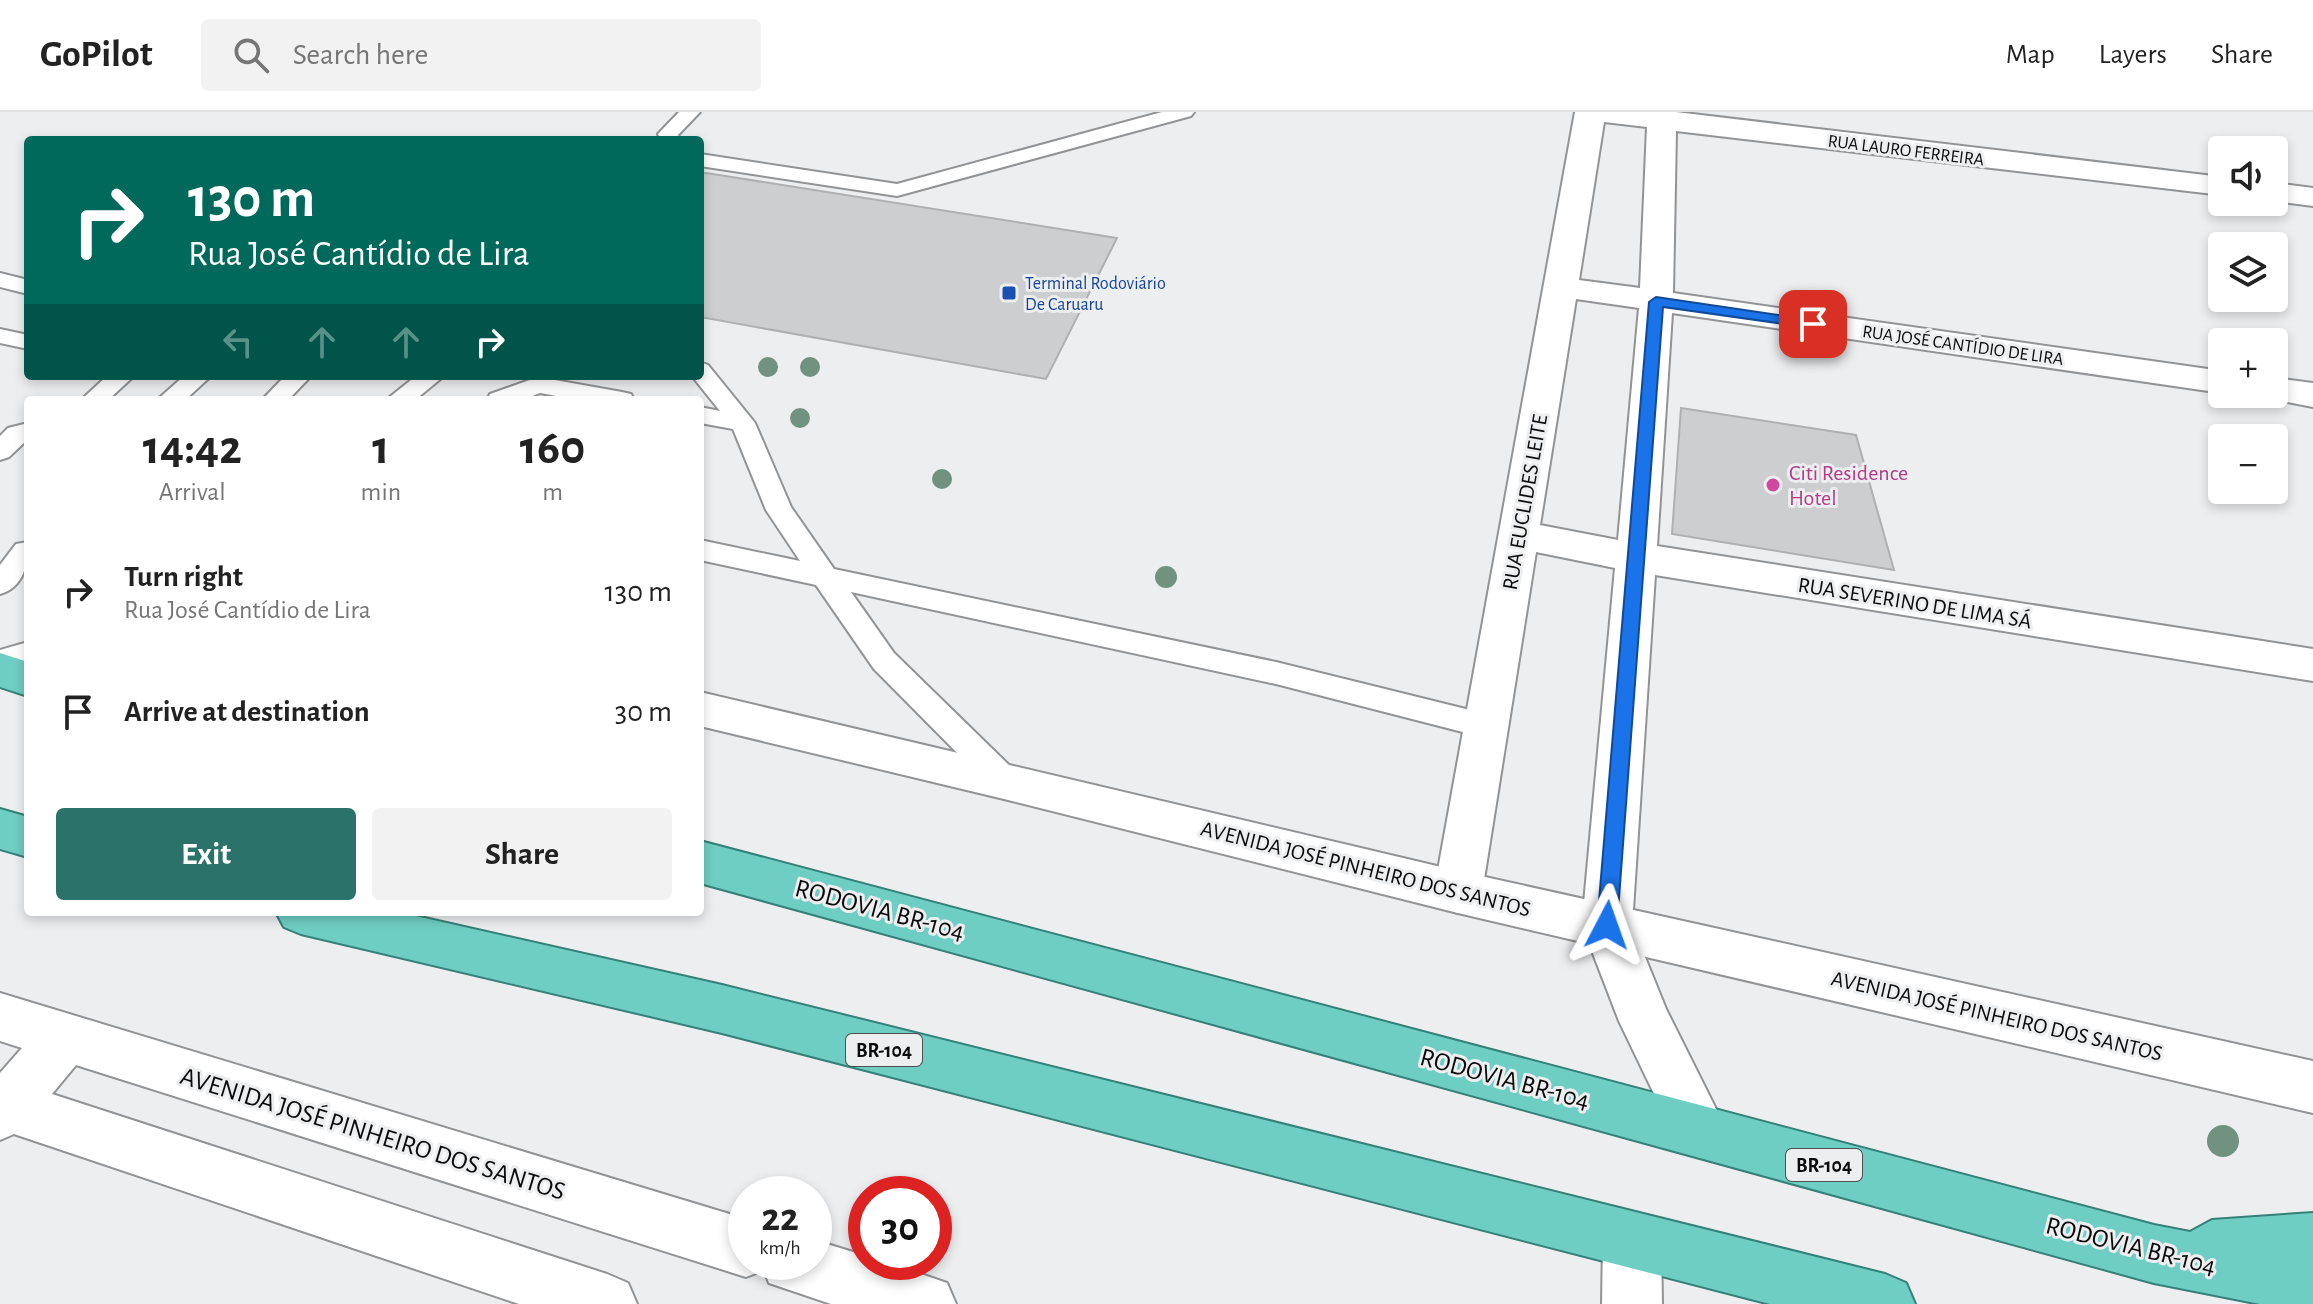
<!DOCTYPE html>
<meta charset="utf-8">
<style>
body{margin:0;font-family:"Alegreya Sans",sans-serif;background:#f2f2f2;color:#222;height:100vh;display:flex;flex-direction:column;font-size:30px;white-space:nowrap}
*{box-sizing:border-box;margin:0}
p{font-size:26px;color:#767676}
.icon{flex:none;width:44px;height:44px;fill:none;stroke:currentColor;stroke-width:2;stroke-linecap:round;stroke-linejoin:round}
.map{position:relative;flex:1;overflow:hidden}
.side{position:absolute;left:24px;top:284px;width:680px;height:520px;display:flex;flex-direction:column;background:#fff;border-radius:8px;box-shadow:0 4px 12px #0003}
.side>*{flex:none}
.banner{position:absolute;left:24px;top:24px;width:680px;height:244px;border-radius:8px;box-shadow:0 4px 12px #0003;background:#00695c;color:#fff;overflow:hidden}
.fabs{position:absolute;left:2208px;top:24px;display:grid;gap:16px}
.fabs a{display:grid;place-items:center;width:80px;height:80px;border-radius:8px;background:#fff;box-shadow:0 4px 12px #0003;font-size:40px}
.speed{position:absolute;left:728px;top:1064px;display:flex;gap:16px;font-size:40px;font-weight:700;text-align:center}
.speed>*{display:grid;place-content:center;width:104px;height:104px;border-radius:50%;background:#fff;box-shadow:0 4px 12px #0003;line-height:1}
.speed small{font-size:20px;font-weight:400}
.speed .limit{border:12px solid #d22;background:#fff;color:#111}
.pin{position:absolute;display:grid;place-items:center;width:68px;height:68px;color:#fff;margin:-34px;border-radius:16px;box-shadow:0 4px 12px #0006}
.me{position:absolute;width:88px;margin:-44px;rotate:4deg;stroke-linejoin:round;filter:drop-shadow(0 0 6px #0008)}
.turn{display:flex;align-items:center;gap:28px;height:168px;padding:0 32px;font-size:36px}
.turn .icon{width:104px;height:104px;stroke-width:2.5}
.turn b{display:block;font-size:56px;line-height:68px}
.lanes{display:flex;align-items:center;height:76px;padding:0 32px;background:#0003;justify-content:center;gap:40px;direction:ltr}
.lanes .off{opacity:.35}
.eta{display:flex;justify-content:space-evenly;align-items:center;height:136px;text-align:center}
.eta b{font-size:48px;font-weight:700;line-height:56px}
.action{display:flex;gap:16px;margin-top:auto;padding:16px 32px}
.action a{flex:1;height:92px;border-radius:8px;background:#2b7269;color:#fff;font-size:32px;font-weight:700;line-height:92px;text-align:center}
.action a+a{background:#f2f2f2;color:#222}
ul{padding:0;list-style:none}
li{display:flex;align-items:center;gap:24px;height:120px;padding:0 32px}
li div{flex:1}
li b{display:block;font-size:30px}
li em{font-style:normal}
header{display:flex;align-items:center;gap:48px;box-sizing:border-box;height:112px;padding:0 40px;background:#fff;border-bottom:2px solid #e0e0e0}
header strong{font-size:38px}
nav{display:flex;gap:44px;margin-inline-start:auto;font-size:28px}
.search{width:560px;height:72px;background:#f2f2f2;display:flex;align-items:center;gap:20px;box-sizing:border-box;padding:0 28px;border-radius:8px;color:#767676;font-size:30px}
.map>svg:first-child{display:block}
.building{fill:#cdced0;stroke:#afb0b2;stroke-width:2}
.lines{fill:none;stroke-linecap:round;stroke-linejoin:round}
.service-casing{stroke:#929395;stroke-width:4}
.minor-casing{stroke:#929395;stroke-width:4}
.tertiary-casing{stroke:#929395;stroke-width:4}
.trunk-casing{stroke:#358179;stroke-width:4}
.service{fill:#fff;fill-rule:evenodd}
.minor{fill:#fff;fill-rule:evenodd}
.tertiary{fill:#fff;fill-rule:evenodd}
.trunk{fill:#6fcec3;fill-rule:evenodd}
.tree{fill:#719181}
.route{fill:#1a73e8;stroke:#114b97;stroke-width:2}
.transit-dot{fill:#1a4fb4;stroke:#edeef0;stroke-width:3}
.hotel-dot{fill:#d1479c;stroke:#edeef0;stroke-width:3}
.labels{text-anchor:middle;stroke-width:6;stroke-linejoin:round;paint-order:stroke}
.far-street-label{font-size:18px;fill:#0b0b0c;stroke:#edeef0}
.far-transit-label{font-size:18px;fill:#164399;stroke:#edeef0;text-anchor:start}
.shield{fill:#edeef0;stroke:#4f4f50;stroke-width:2}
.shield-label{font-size:20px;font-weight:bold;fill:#0b0b0c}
.hotel-label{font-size:22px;fill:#b23c85;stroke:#edeef0;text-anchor:start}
.street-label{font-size:22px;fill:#0b0b0c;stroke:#edeef0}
.near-street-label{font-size:26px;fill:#0b0b0c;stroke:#edeef0}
</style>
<header>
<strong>GoPilot</strong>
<div class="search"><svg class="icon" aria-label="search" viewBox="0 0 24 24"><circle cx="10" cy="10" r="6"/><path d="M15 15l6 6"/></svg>Search here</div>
<nav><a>Map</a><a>Layers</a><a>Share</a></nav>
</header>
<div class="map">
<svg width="2313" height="1192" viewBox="0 0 2313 1192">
<rect width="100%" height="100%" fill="#edeef0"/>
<g class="building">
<path d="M700 60 1117 126 1046 267 700 205Z"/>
<path d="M1681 296 1856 323 1894 458 1672 422Z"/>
</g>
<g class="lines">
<g class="service-casing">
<g id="service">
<path d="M679 0H700L678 23 681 28H661L658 22Z"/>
<path d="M1162 0H1194L1191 4 897 84 700 54V42L897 72Z"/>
<path d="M0 161 28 168V182L0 175Z"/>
<path d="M0 217 28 223V237L0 231Z"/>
<path d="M700 250 708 253 755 311 791 395 834 457 1276 550 1486 602 1497 605 1501 614 1497 623 1486 626 1276 572 851 480 894 541 1015 659 1020 668 1015 677 1004 681 993 677 874 557 816 473 700 448V428L800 449 766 398 733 317 700 311V295L720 299 692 264H700Z"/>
<path d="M107 264H134L108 288H81Z"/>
<path d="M184 264H211L185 288H157Z"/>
<path d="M285 264H311L288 288H262Z"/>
<path d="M416 264H444L415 288H386Z"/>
<path d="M538 265 622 280 631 282 634 288H578L540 281 522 288H487L490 282Z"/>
<path d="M28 311V327L9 345 0 348V324L8 316Z"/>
<path d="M28 430C28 452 24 475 0 482V453L16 432Z"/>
</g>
</g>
<g class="minor-casing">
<g id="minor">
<path d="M1575 0H1676L2222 65V83L1676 19 1673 181 2222 259V281L1672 201 1657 434 2313 537V569L1655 463 1632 813 1666 897 1727 1019 1719 1038 1700 1046 1681 1038 1619 909 1582 813 1615 456 1536 440 1482 780 1475 795 1458 801 1441 795 1434 780ZM1604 10 1647 15 1640 176 1579 168ZM1576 187 1639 196 1618 428 1540 413Z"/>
<path d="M2274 71 2313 76V94L2274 89Z"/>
<path d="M2274 266 2313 271V295L2261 285 2259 282H2274Z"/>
<path d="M0 881 746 1107V1150H814V1128L866 1144V1150H886L947 1171 956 1192H831L769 1171 764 1158 746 1165 76 953 52 982 607 1162 628 1171 637 1192H519L14 1022 0 1028V961L22 936 0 929Z"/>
</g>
</g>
<g class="tertiary-casing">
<g id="tertiary">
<path d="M28 530V562L0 572V538Z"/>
<path d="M700 580 1458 759 2313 949V1001L1458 801 1004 687 700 614Z"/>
<path d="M1632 1101 1652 1110 1661 1130 1662 1192H1602L1603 1130 1612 1110Z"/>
</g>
</g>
<g class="trunk-casing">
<g id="trunk">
<path d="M0 541 28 550V584L0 575Z"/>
<path d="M0 697 28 705V745L0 737Z"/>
<path d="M700 729 2154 1113 2190 1120 2212 1108 2313 1101V1192H2260L2154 1171 700 771Z"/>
<path d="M276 800H398L722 873 1885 1162 1906 1171 1915 1192H1770L722 921 301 822 284 815Z"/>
</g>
</g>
<use href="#service" class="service"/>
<use href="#minor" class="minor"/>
<use href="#tertiary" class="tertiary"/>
<use href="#trunk" class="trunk"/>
</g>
<g class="tree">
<circle cx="768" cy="255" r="10"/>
<circle cx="810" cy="255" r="10"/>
<circle cx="800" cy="306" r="10"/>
<circle cx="942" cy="367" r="10"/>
<circle cx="1166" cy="465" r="11"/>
<circle cx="2223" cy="1029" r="16"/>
</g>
<path class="route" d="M1656 185 1813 208 1820 212 1813 216 1663 195 1617 813 1614 820 1607 822 1600 820 1597 813 1649 190Z"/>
<rect class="transit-dot" x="1001" y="173" width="16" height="16" rx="4"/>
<circle class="hotel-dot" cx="1773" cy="373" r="8"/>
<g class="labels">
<g class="far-street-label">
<text transform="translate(1906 38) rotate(7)" y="6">RUA LAURO FERREIRA</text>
<text transform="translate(1963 233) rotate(8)" y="6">RUA JOSÉ CANTÍDIO DE LIRA</text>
</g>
<g class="far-transit-label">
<text x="1025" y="177">Terminal Rodoviário<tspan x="1025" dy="21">De Caruaru</tspan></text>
</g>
<g class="shield">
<rect x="846" y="922" width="76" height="32" rx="6"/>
<rect x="1786" y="1037" width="76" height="32" rx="6"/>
</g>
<g class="shield-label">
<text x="884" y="945">BR-104</text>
<text x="1824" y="1060">BR-104</text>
</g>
<g class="hotel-label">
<text x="1789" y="368">Citi Residence<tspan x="1789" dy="25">Hotel</tspan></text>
</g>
<g class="street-label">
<text transform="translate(1524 390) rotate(-80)" y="8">RUA EUCLIDES LEITE</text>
<text transform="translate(1915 490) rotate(9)" y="8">RUA SEVERINO DE LIMA SÁ</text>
<text transform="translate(1366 756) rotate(14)" y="8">AVENIDA JOSÉ PINHEIRO DOS SANTOS</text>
<text transform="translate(1997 903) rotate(13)" y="8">AVENIDA JOSÉ PINHEIRO DOS SANTOS</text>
</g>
<g class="near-street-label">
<text transform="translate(880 797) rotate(15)" y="9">RODOVIA BR-104</text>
<text transform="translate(1505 966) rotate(15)" y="9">RODOVIA BR-104</text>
<text transform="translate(373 1021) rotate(17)" y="9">AVENIDA JOSÉ PINHEIRO DOS SANTOS</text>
<text transform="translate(2131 1133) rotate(14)" y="9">RODOVIA BR-104</text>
</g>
</g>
</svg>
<div class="fabs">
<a><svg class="icon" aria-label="sound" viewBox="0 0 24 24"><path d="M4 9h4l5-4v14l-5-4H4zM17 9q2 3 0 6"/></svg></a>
<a><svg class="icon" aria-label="layers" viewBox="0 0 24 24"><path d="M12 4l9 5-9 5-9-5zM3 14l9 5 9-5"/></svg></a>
<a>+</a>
<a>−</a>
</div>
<div class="speed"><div>22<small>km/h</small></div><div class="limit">30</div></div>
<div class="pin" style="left:1813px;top:212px;background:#d93025"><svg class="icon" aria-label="arrive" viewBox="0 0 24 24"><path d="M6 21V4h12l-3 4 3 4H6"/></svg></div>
<svg class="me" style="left:1607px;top:813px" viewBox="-20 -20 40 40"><path d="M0-17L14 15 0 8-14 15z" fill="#1a73e8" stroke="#fff" stroke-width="4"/></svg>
<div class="banner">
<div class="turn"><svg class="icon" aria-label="right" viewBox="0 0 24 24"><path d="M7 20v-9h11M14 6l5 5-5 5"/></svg><div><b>130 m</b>Rua José Cantídio de Lira</div></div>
<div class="lanes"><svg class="icon off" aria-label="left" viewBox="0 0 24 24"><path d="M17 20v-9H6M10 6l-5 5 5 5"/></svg><svg class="icon off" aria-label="ahead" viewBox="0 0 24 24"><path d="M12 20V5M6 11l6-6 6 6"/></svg><svg class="icon off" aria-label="ahead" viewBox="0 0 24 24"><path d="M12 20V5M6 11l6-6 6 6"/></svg><svg class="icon" aria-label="right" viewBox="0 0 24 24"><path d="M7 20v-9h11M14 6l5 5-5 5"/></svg></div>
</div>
<section class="side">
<div class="eta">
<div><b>14:42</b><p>Arrival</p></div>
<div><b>1</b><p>min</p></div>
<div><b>160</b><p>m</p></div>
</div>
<ul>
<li><svg class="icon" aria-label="right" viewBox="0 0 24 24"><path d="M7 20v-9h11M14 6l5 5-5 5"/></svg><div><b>Turn right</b><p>Rua José Cantídio de Lira</p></div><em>130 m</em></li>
<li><svg class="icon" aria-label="arrive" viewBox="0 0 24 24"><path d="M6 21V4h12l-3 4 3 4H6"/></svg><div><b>Arrive at destination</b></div><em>30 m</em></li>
</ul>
<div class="action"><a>Exit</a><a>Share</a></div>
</section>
</div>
